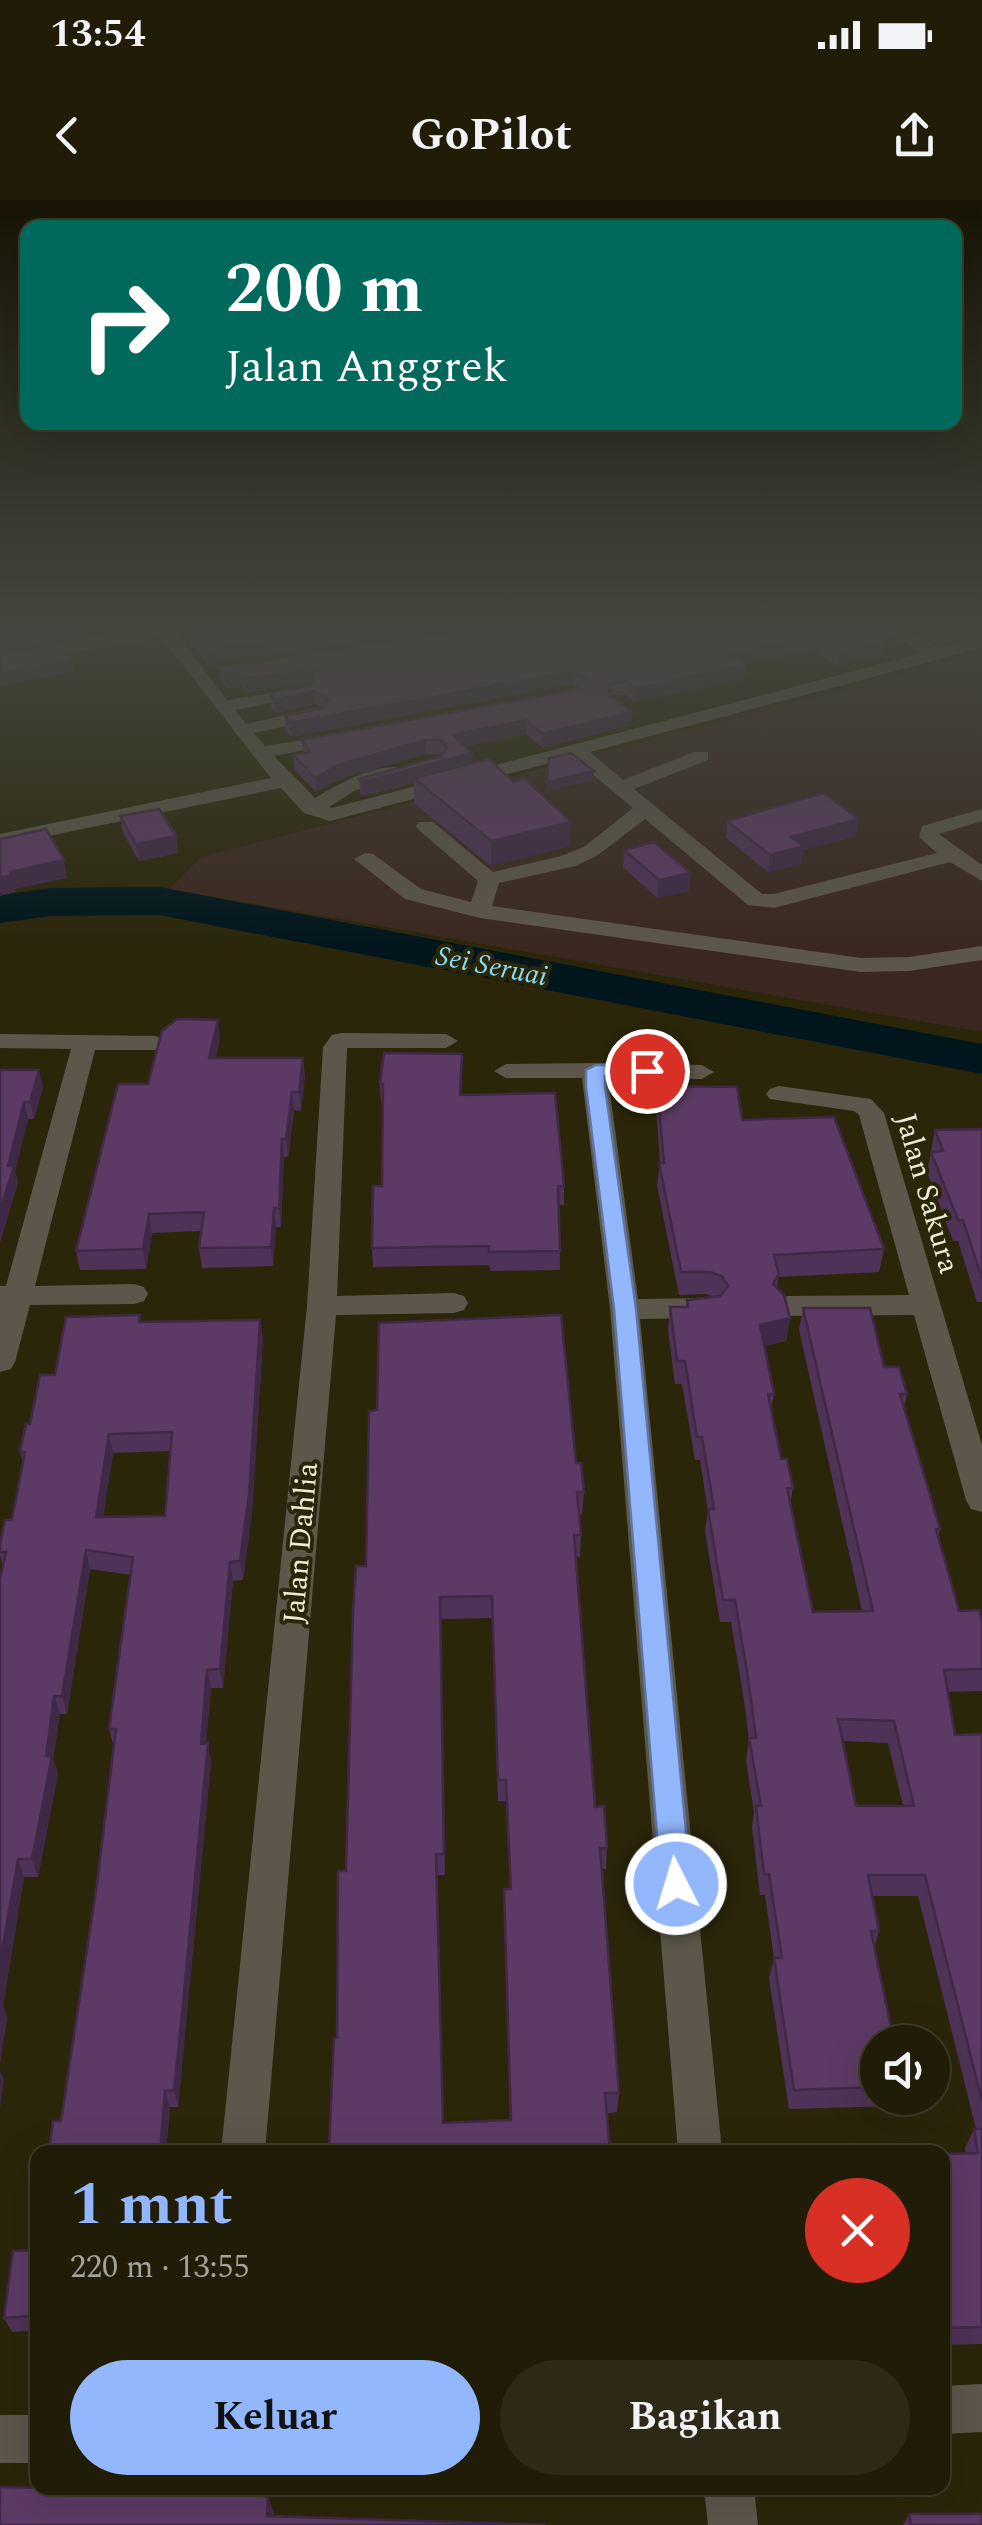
<!DOCTYPE html>
<html lang="id">
<meta charset="utf-8">
<style>
body{margin:0;font-family:Spectral,serif;background:#2d2916;color:#f1f3f6;height:100vh;display:flex;flex-direction:column;font-size:38px;white-space:nowrap}
*{box-sizing:border-box;margin:0}
p{font-size:32px;color:#a2a19c}
.icon{flex:none;width:55px;height:55px;fill:none;stroke:currentColor;stroke-width:2;stroke-linecap:round;stroke-linejoin:round}
.map{position:relative;flex:1;overflow:hidden}
.sheet{position:absolute;left:30px;top:1945px;width:920px;height:350px;display:flex;flex-direction:column;background:#201c08;border-radius:20px;box-shadow:0 10px 40px #0002,0 0 0 2px #3d3a29}
.sheet>*{flex:none}
.top-card{position:absolute;left:20px;top:20px;width:942px;height:210px;border-radius:20px;box-shadow:0 10px 40px #0002,0 0 0 2px #3d3a29;background:#00695c;color:#fff;overflow:hidden}
.controls{position:absolute;left:860px;top:1825px;display:grid;gap:20px}
.controls a{display:grid;place-items:center;width:90px;height:90px;border-radius:50%;background:#201c08;box-shadow:0 10px 40px #0002,0 0 0 2px #3d3a29;font-size:50px}
.pin{position:absolute;display:grid;place-items:center;width:85px;height:85px;color:#fff;margin:-42px;border:5px solid #fff;border-radius:50%;box-shadow:0 2px 10px #0007}
.me{position:absolute;width:110px;margin:-55px;rotate:355deg;stroke-linejoin:round;filter:drop-shadow(0 0 8px #0008)}
.turn{display:flex;align-items:center;gap:35px;height:210px;padding:0 40px;font-size:45px}
.turn .icon{width:130px;height:130px;stroke-width:2.5}
.turn b{display:block;font-size:70px;line-height:85px}
.round{display:grid;place-items:center;flex:none;width:105px;height:105px;border-radius:52px;background:#2d2916}
.head{display:flex;align-items:center;justify-content:space-between;height:170px;padding:0 40px}
h1{font-size:60px;font-weight:700;line-height:75px;color:#92b7fd}
.primary-button{display:flex;gap:20px;margin-top:auto;padding:20px 40px}
.primary-button a{flex:1;height:115px;border-radius:60px;background:#92b7fd;color:#111;font-size:40px;font-weight:700;line-height:115px;text-align:center}
.primary-button a+a{background:#2d2916;color:#f1f3f6}
.status{display:flex;justify-content:space-between;align-items:center;height:70px;padding:0 50px;background:#201c08;direction:ltr}
.status svg{height:28px;fill:currentColor}
header{display:flex;justify-content:space-between;align-items:center;height:130px;padding:0 40px;background:#201c08;font-size:45px;font-weight:700}
.map>svg:first-child{display:block}
.industrial{fill:#3a2820}
.lines{fill:none;stroke-linecap:round;stroke-linejoin:round}
.river{fill:#00151c;fill-rule:evenodd}
.minor{fill:#5d564b;fill-rule:evenodd}
.wall{fill:#4f3257;fill-rule:evenodd}
.shaded-wall{fill:#402947}
.building{fill:#5c3a65;stroke:#402947;stroke-width:2.5;fill-rule:evenodd}
.route{fill:#92b7fd;stroke:#5f77a4;stroke-width:2.5}
.labels{text-anchor:middle;stroke-width:8;stroke-linejoin:round;paint-order:stroke}
.far-water-label{font-size:28px;font-style:italic;fill:#8addf7;stroke:#2b260a}
.street-label{font-size:30px;fill:#edeada;stroke:#2b260a}
</style>
<div class="status"><b>13:54</b><svg viewBox="0 0 49 12"><path d="M0 12V9h3v3zM5 12V6h3v6zM10 12V3h3v9zM15 12V0h3v12zM26 1h20v11H26zM47 4h2v5h-2z"/></svg></div>
<header><svg class="icon" aria-label="back" viewBox="0 0 24 24"><path d="M15 5l-7 7 7 7"/></svg>GoPilot<svg class="icon" aria-label="share" viewBox="0 0 24 24"><path d="M12 15V3M7 8l5-5 5 5M5 13v7h14v-7"/></svg></header>
<div class="map">
<svg width="982" height="2325" viewBox="0 0 982 2325">
<rect width="100%" height="100%" fill="#2b260a"/>
<path class="industrial" d="M982 454V832L170 689 201 657Z"/>
<g class="lines">
<path class="river" d="M159 687 982 844V874L159 715 51 716 0 723V695L51 688Z"/>
<g class="minor">
<path d="M153 425H170L227 500 312 487V495L235 510 246 524 316 508 325 514 323 518 254 533 265 546 348 533V541L274 556 315 598C338 584 378 562 406 568L409 572 354 591 329 607 332 608 923 453 873 425H895L941 448 982 438V448L590 552 623 580 694 552H708V560L634 589 762 694H774L937 653 919 637 922 626 982 609V621L939 634 982 665V681L950 662 774 708 748 705 645 619 598 655 576 666 499 683 492 706 861 758 909 757 982 746V760L909 771 861 772 480 718 405 699 354 659 365 653 373 654 421 689 471 702 478 681 419 630 416 626 419 622H433L493 672 561 656 584 647 633 608 572 557 330 621 304 613 281 588 0 646V634L271 578 161 437 0 464V454Z"/>
<path d="M381 425H400L420 444 405 448Z"/>
<path d="M341 833 446 834 458 841 446 848H347L337 1096 454 1093 464 1096 468 1103 464 1110 454 1113 336 1115 265 1952H221L307 1106 323 847 332 835Z"/>
<path d="M0 834 156 836 168 843 156 850H95L35 1086 134 1084 144 1087 148 1094 144 1101 134 1104 30 1105 15 1162 11 1169 0 1172V1086H6L71 849 0 848Z"/>
<path d="M595 863 702 865 714 872 702 879 608 878 638 1099 706 1098 716 1101 721 1108 716 1115 706 1118 640 1119 722 1952H678L610 1109 582 878H506L494 871 506 864Z"/>
<path d="M779 886 871 899 884 913 982 1245V1312L971 1309 966 1300 914 1115 788 1116 778 1113 773 1106 778 1099 788 1096 909 1095 859 915 854 911 770 899 766 894 770 889Z"/>
<path d="M982 2184V2232L942 2234V2186Z"/>
<rect x="0" y="2215" width="38" height="48"/>
<path d="M704 2288H754L758 2325H708Z"/>
</g>
</g>
<g class="wall">
<path d="M179 425H462L207 465Z"/>
<path d="M891 425 889 438 883 440 885 456 838 466 815 450 745 464 744 479 635 501 626 495H612L611 497 631 525 543 548 526 534 465 546 472 553V563L570 646 491 666 414 603V583L363 596 360 593 359 579 442 556 441 554H426L339 579 316 592 294 569 293 555 303 553 302 540 574 490 577 487 572 484 291 537 286 530 285 516 321 508 315 504 275 513 271 507 270 493 312 484 246 492 241 486 227 488 221 481 219 468Z"/>
<path d="M904 425H925L924 430 916 431Z"/>
<path d="M120 616 176 636 178 653 139 661 123 633Z"/>
<path d="M727 621 856 636 803 650 801 664 768 672 726 638Z"/>
<path d="M624 650 691 673 689 691 657 698 623 667Z"/>
<path d="M220 838 216 858 305 876 301 911 294 910 288 957H284L281 1027H276L273 1066 202 1068 199 1048 201 1031 152 1033 146 1069 80 1070 76 1051 148 884Z"/>
<path d="M0 870 43 887 34 919H28L15 971 18 983 0 1042Z"/>
<path d="M380 884 461 895 564 986V1005H559L560 1070 490 1071 489 1065 373 1067 372 1048 382 986 383 903H381Z"/>
<path d="M657 886 742 920 884 1049 879 1072 778 1077 777 1088 790 1118 786 1141 764 1146 774 1194 771 1210 781 1259 793 1288 790 1305 813 1412 862 1411 799 1130 803 1108 884 1167 907 1194 904 1208 940 1329 938 1336 959 1411 982 1422V1491L948 1492 955 1535 982 1534V2144L942 2145V1954L966 1953 965 1948 974 1929H976L918 1696H872L879 1731 874 1748 878 1898H899L895 1906 789 1909 769 1778 774 1758 765 1695H760L752 1627 754 1613 746 1560 749 1540 744 1500 731 1422H720L705 1331 708 1311 700 1260H695L682 1184H675L668 1130 670 1107H686L687 1100 713 1097 707 1094 679 1095 657 985 660 963 656 907ZM843 1541 888 1543 903 1606H856Z"/>
<path d="M982 929V1103V1102H977L958 1041H953L927 972 935 930Z"/>
<path d="M260 1120 263 1139 252 1313 243 1380 233 1381 223 1488H211L206 1543 211 1562 178 1907H170L166 1952H49L61 1921 97 1684 114 1548 109 1529 131 1375 90 1369 67 1514H60L53 1559 58 1574 38 1677H24L3 1806 7 1818 0 1863 3 1366 0 1356V1345L12 1320 23 1263 20 1252 30 1224 55 1175 142 1122ZM170 1251 165 1316 103 1317 113 1253Z"/>
<path d="M576 1263 584 1292 582 1315H579L581 1335 580 1357H576L595 1607 607 1648 606 1669H602L619 1893 617 1912 329 1952 366 1366ZM492 1418 498 1601H506L510 1689H504V1710L510 1920 443 1923 436 1675H445L441 1419Z"/>
<path d="M38 2050V2130L12 2132 4 2118Z"/>
<path d="M909 2314 982 2325H903Z"/>
</g>
<g class="shaded-wall">
<path d="M68 425H132L0 453V439Z"/>
<path d="M376 425H462L207 465 206 451Z"/>
<path d="M891 425 889 438 866 443 868 430Z"/>
<path d="M917 425H925L924 430 916 431Z"/>
<path d="M817 437 815 450 729 468 731 454Z"/>
<path d="M887 443 885 456 838 466 840 452Z"/>
<path d="M72 459 74 472 0 487V473Z"/>
<path d="M746 465 744 479 635 501 636 488Z"/>
<path d="M314 471V484L246 492 245 478Z"/>
<path d="M573 471 572 484 291 537 290 523Z"/>
<path d="M239 472 241 486 227 488 225 475Z"/>
<path d="M314 491 315 504 275 513 274 500Z"/>
<path d="M632 512 631 525 543 548V534Z"/>
<path d="M527 520 526 534 453 549V535Z"/>
<path d="M426 540V554L339 579 316 592 315 578 338 565Z"/>
<path d="M472 553V567L414 578V583L363 596 362 582Z"/>
<path d="M594 571 593 580 547 591V582Z"/>
<path d="M859 619 856 636 803 650 801 664 768 672 770 655 791 637Z"/>
<path d="M571 622 570 646 491 666V641Z"/>
<path d="M176 636 178 653 139 661 136 644Z"/>
<path d="M64 660 67 678 15 689V692L0 696V678L10 672Z"/>
<path d="M691 673 689 691 657 698 659 680Z"/>
<path d="M218 820 220 838 211 876 209 858Z"/>
<path d="M303 858 305 876 301 911 299 892Z"/>
<path d="M39 870 43 887 34 919 30 902Z"/>
<path d="M292 892 294 910 288 957 286 939Z"/>
<path d="M24 902 28 919 15 971 18 983 0 1042V1011L8 966Z"/>
<path d="M282 939 284 957 281 1027 279 1008Z"/>
<path d="M274 1008 276 1027 273 1066 271 1047Z"/>
<path d="M149 1014 152 1033 146 1069 143 1049Z"/>
<path d="M790 1118 786 1141 757 1147 760 1125Z"/>
<path d="M260 1120 263 1139 252 1313 243 1380 240 1361Z"/>
<path d="M109 1234 113 1253 100 1336 96 1317Z"/>
<path d="M86 1350 90 1369 67 1514 62 1496Z"/>
<path d="M230 1362 233 1381 223 1488 220 1469Z"/>
<path d="M207 1470 211 1488 204 1562 201 1544Z"/>
<path d="M54 1496 60 1514 53 1559 58 1574 38 1677 32 1659Z"/>
<path d="M208 1543 211 1562 178 1907 174 1890Z"/>
<path d="M18 1659 24 1677 3 1806 7 1818 0 1863V1762Z"/>
<path d="M0 1870 4 1880 0 1908Z"/>
<path d="M165 1891 170 1907 166 1952H160Z"/>
<path d="M268 2296 274 2313 273 2325 267 2316Z"/>
</g>
<g class="building">
<path d="M0 425H68L0 439Z"/>
<path d="M187 425H376L206 451Z"/>
<path d="M496 425H890L868 430 887 443 840 452 817 437 731 454 746 465 636 488 627 482H613L609 485 610 496 632 512 543 534 527 520 453 535 472 553 362 582 359 579 442 556 447 546 441 540H426L338 565 315 578 293 555 310 552 302 540 574 490 586 479 573 471 290 523 285 516 323 508 328 499 314 491 274 500 270 493 312 485 314 471 245 478 239 472 225 475 219 468Z"/>
<path d="M61 444 72 459 0 473V454Z"/>
<path d="M571 553 594 571 547 582 549 558Z"/>
<path d="M489 559 513 582 525 579 571 622 491 641 414 578Z"/>
<path d="M823 593 859 619 791 637 804 646 770 655 727 621Z"/>
<path d="M159 609 176 636 136 644 120 616Z"/>
<path d="M46 629 64 660 10 672 12 675 0 678V639Z"/>
<path d="M654 642 691 673 659 680 624 650Z"/>
<path d="M177 819 218 820 209 858H303L299 892H292L286 939H282L279 1008H274L271 1047 199 1048 204 1012 149 1014 143 1049 76 1051 118 884H148L162 831Z"/>
<path d="M384 853 462 854 460 895 555 893 564 986H558L560 1051 489 1052V1046L372 1048 373 986H382L383 884H380Z"/>
<path d="M0 870H39L30 902H24L8 966H14L0 1011Z"/>
<path d="M657 886 737 887 742 920 834 917 884 1049 774 1055 779 1074 773 1084 784 1095 790 1118 760 1125 774 1194H768L781 1259H787L793 1288H787L813 1412 873 1411 803 1108H870L884 1167H899L907 1194H900L940 1329H936L959 1411 979 1410 982 1422V1469L944 1470 955 1535 982 1534V1901L925 1675H868L879 1731H871L894 1842H878V1887L794 1890 774 1758H782L769 1674H764L756 1606H761L749 1538H756L748 1478 735 1400H723L708 1309H714L702 1237H697L685 1161H677L670 1107H688L687 1100 720 1096 728 1086 722 1076 710 1072H681L659 963H664ZM838 1519 894 1521 914 1606H856Z"/>
<path d="M982 929V1079L963 1020H958L931 952 943 951 935 930Z"/>
<path d="M140 1115 139 1122 260 1120 249 1294 240 1361 230 1362 220 1469 207 1470 201 1544 208 1543 182 1813 174 1890 165 1891 160 1952H49L53 1921H61L97 1684 116 1529H109L133 1357 86 1350 62 1496H54L46 1556H52L32 1659H18L0 1762V1379L6 1352H0V1345L5 1320H12L25 1252H20L26 1224H30L40 1175H55L66 1117ZM172 1232 165 1316 96 1317 109 1234Z"/>
<path d="M561 1115 576 1263H581L584 1292H577L581 1335H574L595 1607 604 1606 607 1648H600L619 1893H605L610 1952H329L334 1838H337L338 1671H346L353 1413 356 1366H366L369 1211 377 1210 379 1123ZM492 1396 498 1580H506L511 1689H504L511 1920 443 1923 436 1654H444L440 1397Z"/>
<path d="M974 1929H982V2127L942 2128V1954L978 1953Z"/>
<path d="M38 2050V2115L4 2118 13 2051Z"/>
<path d="M0 2287 41 2288 40 2292 200 2291V2295L268 2296 267 2316 546 2325H0Z"/>
<path d="M909 2314H982V2325H911Z"/>
</g>
<linearGradient id="sky" x2="0" y2="1"><stop stop-color="#181506"/><stop offset="0.57" stop-color="#44473e"/><stop offset="1" stop-color="#44473e" stop-opacity="0"/></linearGradient>
<rect width="982" height="751" fill="url(#sky)"/>
<path class="route" d="M596 865H647L657 871 647 876H605V887L636 1109 691 1684 686 1693 676 1697 665 1693 661 1684 614 1109 586 887V870Z"/>
<g class="labels">
<g class="far-water-label">
<text transform="translate(492 765) rotate(11)" y="10">Sei Seruai</text>
</g>
<g class="street-label">
<text transform="translate(928 993) rotate(74)" y="10">Jalan Sakura</text>
<text transform="translate(300 1343) rotate(-85)" y="10">Jalan Dahlia</text>
</g>
</g>
</svg>
<div class="controls">
<a><svg class="icon" aria-label="sound" viewBox="0 0 24 24"><path d="M4 9h4l5-4v14l-5-4H4zM17 9q2 3 0 6"/></svg></a>
</div>
<div class="pin" style="left:647px;top:871px;background:#d93025"><svg class="icon" aria-label="arrive" viewBox="0 0 24 24"><path d="M6 21V4h12l-3 4 3 4H6"/></svg></div>
<svg class="me" style="left:676px;top:1684px" viewBox="-20 -20 40 40"><circle r="17" fill="#92b7fd" stroke="#fff" stroke-width="3"/><path d="M0-11L8 9 0 5-8 9z" fill="#fff"/></svg>
<div class="top-card">
<div class="turn"><svg class="icon" aria-label="right" viewBox="0 0 24 24"><path d="M7 20v-9h11M14 6l5 5-5 5"/></svg><div><b>200 m</b>Jalan Anggrek</div></div>
</div>
<section class="sheet">
<div class="head"><div><h1>1 mnt</h1><p>220 m · 13:55</p></div><a class="round" style="background:#d93025;color:#fff"><svg class="icon" aria-label="close" viewBox="0 0 24 24"><path d="M6 6l12 12M18 6L6 18"/></svg></a></div>
<div class="primary-button"><a>Keluar</a><a>Bagikan</a></div>
</section>
</div>
